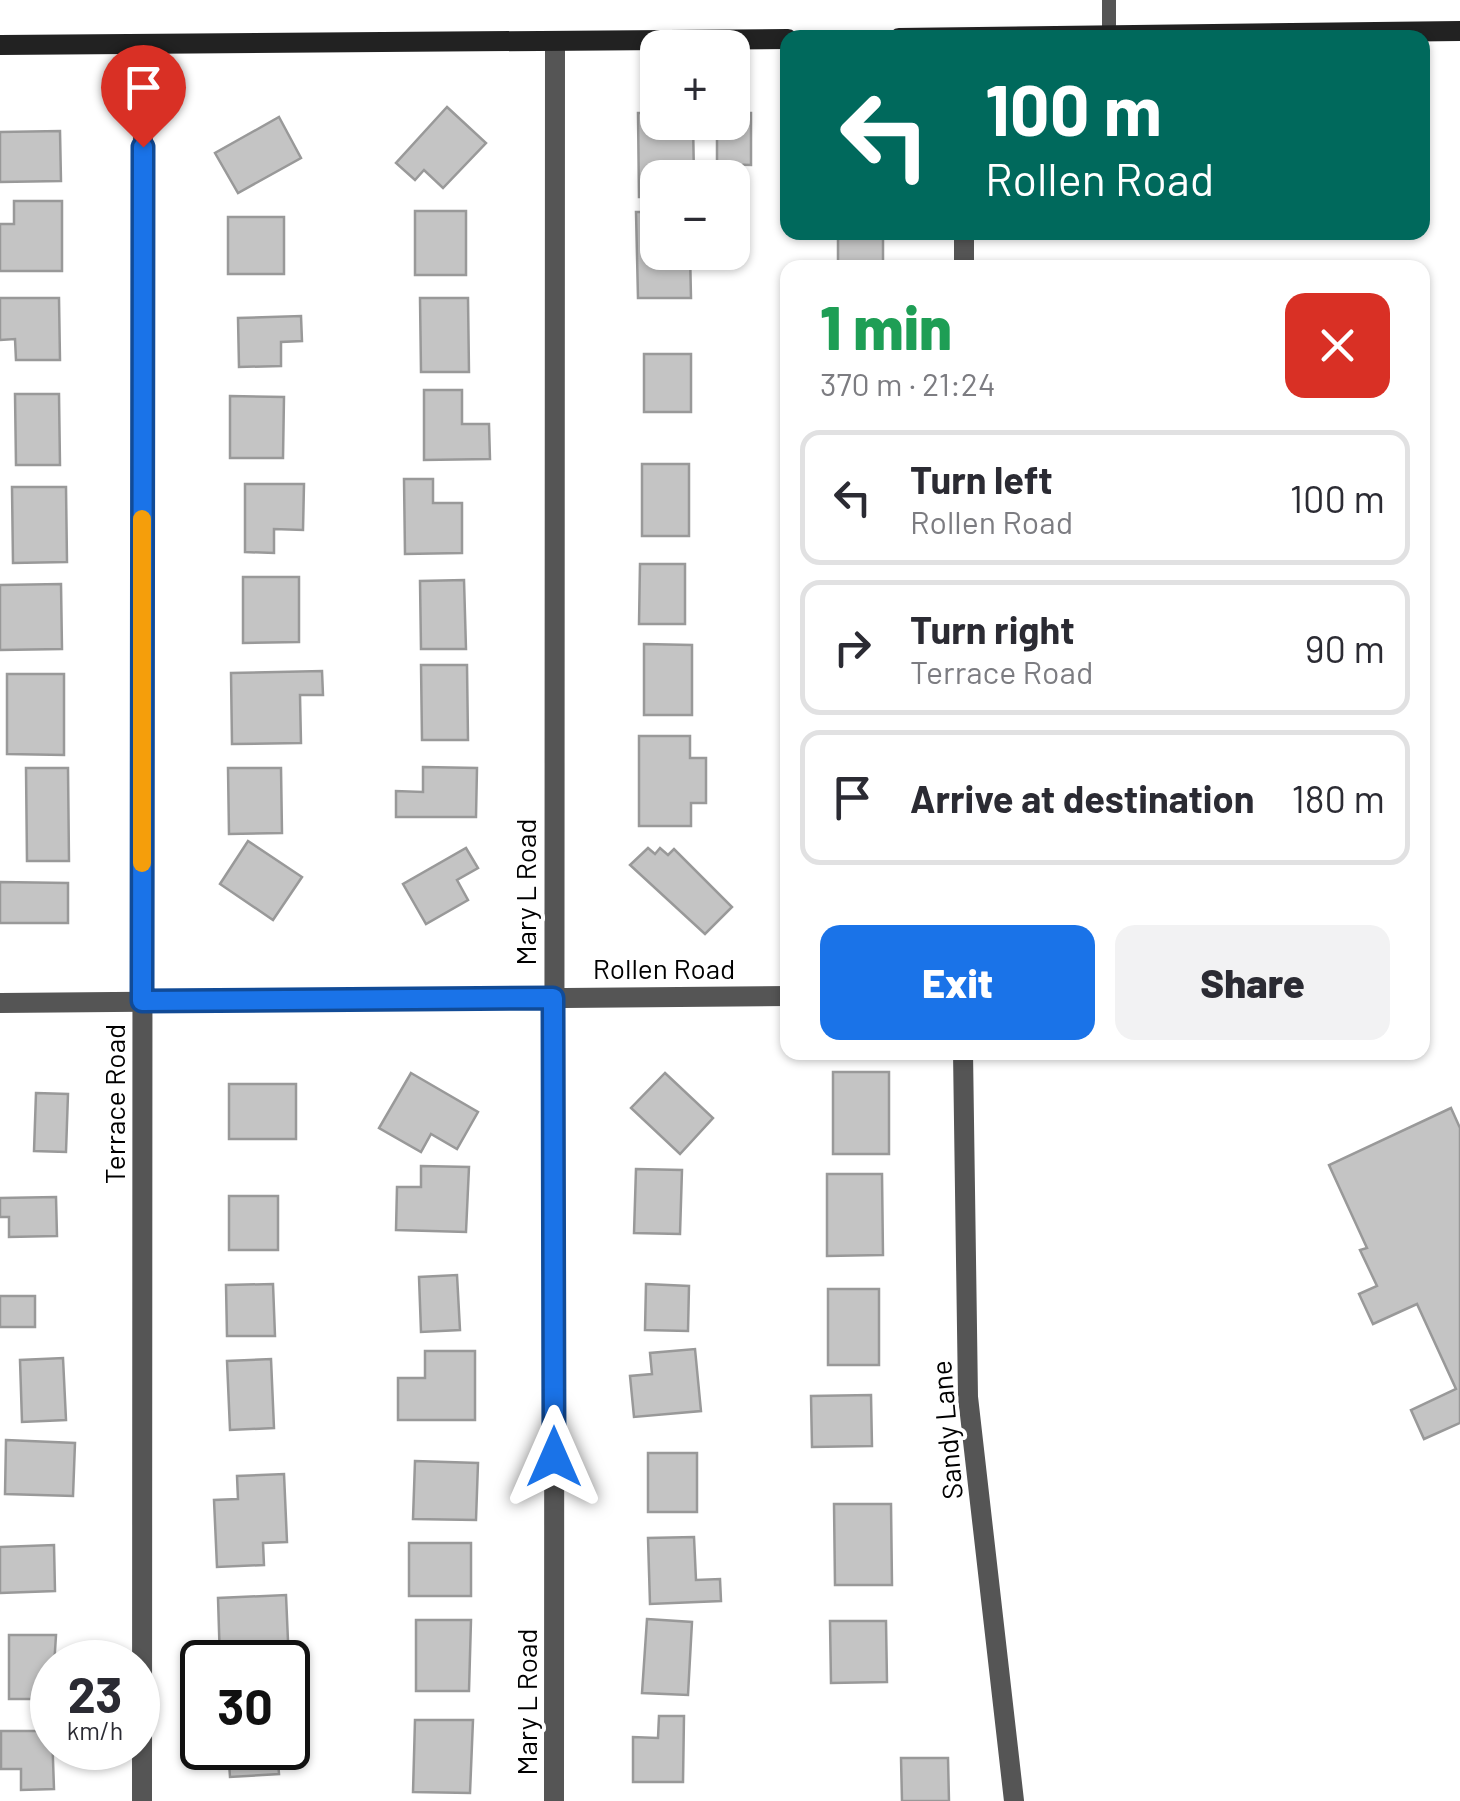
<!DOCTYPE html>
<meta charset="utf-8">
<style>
body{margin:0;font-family:Barlow,sans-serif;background:#f2f2f3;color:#2b2b33;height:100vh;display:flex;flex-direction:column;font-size:38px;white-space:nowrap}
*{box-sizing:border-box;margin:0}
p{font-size:32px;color:#7c7c81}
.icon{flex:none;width:55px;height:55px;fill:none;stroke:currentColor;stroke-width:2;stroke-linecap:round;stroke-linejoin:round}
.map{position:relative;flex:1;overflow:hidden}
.details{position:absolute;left:780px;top:260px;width:650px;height:800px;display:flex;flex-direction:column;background:#fff;border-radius:20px;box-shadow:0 2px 8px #0004}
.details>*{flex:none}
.guide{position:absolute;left:780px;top:30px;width:650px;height:210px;border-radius:20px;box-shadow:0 2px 8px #0004;background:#00695c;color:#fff;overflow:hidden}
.fabs{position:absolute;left:640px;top:30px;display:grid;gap:20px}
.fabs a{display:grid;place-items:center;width:110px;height:110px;border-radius:20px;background:#fff;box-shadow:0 2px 8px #0004;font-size:50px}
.speed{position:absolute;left:30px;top:1640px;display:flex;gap:20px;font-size:50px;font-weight:700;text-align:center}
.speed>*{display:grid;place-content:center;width:130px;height:130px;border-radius:50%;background:#fff;box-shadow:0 2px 8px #0004;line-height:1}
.speed small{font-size:25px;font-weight:400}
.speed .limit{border:5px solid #111;border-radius:15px;background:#fff;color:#111}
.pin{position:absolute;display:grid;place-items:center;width:85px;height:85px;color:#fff;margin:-102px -42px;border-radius:50% 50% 50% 0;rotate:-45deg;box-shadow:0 0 10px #0007}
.pin .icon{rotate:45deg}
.me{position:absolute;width:110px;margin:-55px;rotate:0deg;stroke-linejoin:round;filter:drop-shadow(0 0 8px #0008)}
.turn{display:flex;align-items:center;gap:35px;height:210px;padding:0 40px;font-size:45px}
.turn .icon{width:130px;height:130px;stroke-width:2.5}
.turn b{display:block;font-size:70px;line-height:85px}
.round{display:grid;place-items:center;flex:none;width:105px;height:105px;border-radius:20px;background:#f2f2f3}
.head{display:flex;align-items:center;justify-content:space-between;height:170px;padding:0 40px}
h1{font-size:60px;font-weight:800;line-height:75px;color:#1e9e55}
.button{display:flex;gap:20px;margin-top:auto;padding:20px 40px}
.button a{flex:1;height:115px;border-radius:20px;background:#1a73e8;color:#fff;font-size:40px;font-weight:800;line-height:115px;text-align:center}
.button a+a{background:#f2f2f3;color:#2b2b33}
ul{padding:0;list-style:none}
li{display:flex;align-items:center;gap:30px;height:135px;margin:0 20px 15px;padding:0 20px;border:5px solid #e1e1e2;border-radius:20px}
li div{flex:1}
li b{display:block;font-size:38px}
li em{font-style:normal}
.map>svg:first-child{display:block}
.building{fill:#c4c4c4;stroke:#999;stroke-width:2.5}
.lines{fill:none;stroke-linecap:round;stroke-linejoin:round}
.lane{stroke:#555;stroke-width:14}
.street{stroke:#555;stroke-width:20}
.secondary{stroke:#222;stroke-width:20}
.route-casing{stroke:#114b97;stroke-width:25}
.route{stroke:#1a73e8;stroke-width:18}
.slow{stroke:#f59e0b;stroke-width:18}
.labels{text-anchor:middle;stroke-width:8;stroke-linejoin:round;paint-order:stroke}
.street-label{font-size:28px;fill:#000;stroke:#fff}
</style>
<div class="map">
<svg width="1460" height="1801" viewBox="0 0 1460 1801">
<rect width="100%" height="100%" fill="#fff"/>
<g class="building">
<path d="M447 107 486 143 443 188 424 170 415 180 396 163Z"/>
<path d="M638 113H658V122H693L694 178H658V197H639Z"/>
<path d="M732 113H751V165L717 164V122H732Z"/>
<path d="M279 117 301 158 238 193 215 153Z"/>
<path d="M60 131 61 181 0 182V132Z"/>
<path d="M14 201H62V271H0V224H14Z"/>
<rect x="415" y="211" width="51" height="64"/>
<path d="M636 212H658V252H690L691 298H638Z"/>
<rect x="228" y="217" width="56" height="57"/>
<rect x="838" y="232" width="45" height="36"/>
<path d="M0 298H59L60 360H16L15 339 0 340Z"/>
<path d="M420 298H468L469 372H421Z"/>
<path d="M301 316 302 341 281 342V366L239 367 238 318Z"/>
<rect x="644" y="354" width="47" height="58"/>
<path d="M424 390H462V424H489L490 459 424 460Z"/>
<path d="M15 394H59L60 465H16Z"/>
<path d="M230 396 284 397 283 458H230Z"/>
<rect x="642" y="464" width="47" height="72"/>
<path d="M404 479H433V503H462V553L405 554Z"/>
<path d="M245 484H304L303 530 274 529V553L245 552Z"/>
<path d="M12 487H66L67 562 13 563Z"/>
<path d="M640 564H685V624H639Z"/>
<path d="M243 577H299V642L243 643Z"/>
<path d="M464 580 466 649H421L420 581Z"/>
<path d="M61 584 62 649 0 650V585Z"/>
<path d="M644 644 692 645V715H644Z"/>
<path d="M421 665H467L468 740H422Z"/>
<path d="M322 671 323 695H300L301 743 232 744 231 673Z"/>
<path d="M7 674H64V755L7 754Z"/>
<path d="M639 736H690V758H706V803H691V826H639Z"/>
<path d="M423 767 477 768 476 817H396V791L423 792Z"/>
<path d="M26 768H68L69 861H27Z"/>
<path d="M228 768H281L282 833 229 834Z"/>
<path d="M248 841 302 877 273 920 220 884Z"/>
<path d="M466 848 478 868 457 880 468 900 426 924 403 884Z"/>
<path d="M648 848 655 854 660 848 668 855 674 849 732 907 705 934 630 865Z"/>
<path d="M0 882 68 883V923H0Z"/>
<rect x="833" y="1072" width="56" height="82"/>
<path d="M411 1073 478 1112 457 1149 431 1134 421 1152 379 1128Z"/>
<path d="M665 1073 713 1118 680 1154 631 1108Z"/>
<rect x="229" y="1084" width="67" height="55"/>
<path d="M36 1093 68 1094 66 1152 34 1151Z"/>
<path d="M1451 1108 1460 1128V1423L1424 1439 1411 1410 1456 1389 1417 1304 1373 1324 1359 1294 1377 1286 1360 1250 1367 1248 1329 1165Z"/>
<path d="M421 1166 469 1167 466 1232 396 1230 397 1187H421Z"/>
<path d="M636 1169 682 1170 680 1234 634 1233Z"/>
<path d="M827 1174H882L883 1255 827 1256Z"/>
<rect x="229" y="1196" width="49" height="54"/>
<path d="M56 1197 57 1236 9 1237V1217H0V1198Z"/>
<path d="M457 1275 460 1330 421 1332 419 1277Z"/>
<path d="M273 1284 275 1336H227L226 1285Z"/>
<path d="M646 1284 689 1286 688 1331 645 1330Z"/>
<rect x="828" y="1289" width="51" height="76"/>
<rect x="0" y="1296" width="35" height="31"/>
<path d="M695 1349 701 1411 634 1417 630 1376 652 1374 650 1353Z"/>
<path d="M425 1351H475V1420H398V1378H425Z"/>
<path d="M63 1358 66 1420 22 1422 20 1360Z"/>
<path d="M271 1359 274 1428 230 1430 227 1361Z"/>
<path d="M871 1395 872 1446 812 1447 811 1396Z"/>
<path d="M6 1440 75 1443 73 1496 5 1494Z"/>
<rect x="648" y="1453" width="49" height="59"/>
<path d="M415 1461 478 1463 476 1520 413 1519Z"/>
<path d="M284 1474 287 1542 263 1543 264 1565 217 1567 214 1500 238 1499 237 1476Z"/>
<path d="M834 1504H891L892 1585H835Z"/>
<path d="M694 1537 696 1580 720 1579 721 1601 650 1604 648 1538Z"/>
<rect x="409" y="1543" width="62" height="53"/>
<path d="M54 1545 55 1591 0 1593V1547Z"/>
<path d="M286 1595 289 1664 220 1662 218 1598Z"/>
<path d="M647 1619 692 1622 688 1695 642 1693Z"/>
<path d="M416 1620H471L469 1691H416Z"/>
<path d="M830 1621H886L887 1682 831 1683Z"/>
<path d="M9 1635H56L52 1699H9Z"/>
<path d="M659 1716H684L683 1782H633V1737L658 1738Z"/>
<path d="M415 1720H473L470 1793 413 1792Z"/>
<path d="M1 1731H52L54 1789 21 1790V1769H1Z"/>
<path d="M228 1748H277L279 1774 230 1777Z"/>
<path d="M901 1758H948L949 1801H902Z"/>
</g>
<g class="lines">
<path class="lane" d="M1109 0V34"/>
<g class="street">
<path d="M964 268V232"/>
<path d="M0 1003 788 996"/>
<path d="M963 1052 968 1397 1014 1801"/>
<path d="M142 1801 143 46"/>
<path d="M554 1801 555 43"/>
</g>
<g class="secondary">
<path d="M899 38 1460 31"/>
<path d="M0 45 788 39"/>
</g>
</g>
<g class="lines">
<g class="route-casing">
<path id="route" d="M143 147 142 1001 553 998 554 1457"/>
</g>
<use href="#route" class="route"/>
<path class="slow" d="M142 863V519"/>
</g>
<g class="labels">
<g class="street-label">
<text transform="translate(526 892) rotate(-90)" y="10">Mary L Road</text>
<text x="664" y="979">Rollen Road</text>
<text transform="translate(115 1104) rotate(-90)" y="10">Terrace Road</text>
<text transform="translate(947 1430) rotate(-95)" y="10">Sandy Lane</text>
<text transform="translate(527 1702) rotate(-90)" y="10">Mary L Road</text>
</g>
</g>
</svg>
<div class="fabs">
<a>+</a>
<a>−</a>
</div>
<div class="speed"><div>23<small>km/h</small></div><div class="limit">30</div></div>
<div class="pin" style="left:143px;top:147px;background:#d93025"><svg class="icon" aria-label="arrive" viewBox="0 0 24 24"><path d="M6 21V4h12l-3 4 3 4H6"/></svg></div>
<svg class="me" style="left:554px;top:1457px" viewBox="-20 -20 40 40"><path d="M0-17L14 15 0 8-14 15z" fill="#1a73e8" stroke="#fff" stroke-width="4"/></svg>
<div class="guide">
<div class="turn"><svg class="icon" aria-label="left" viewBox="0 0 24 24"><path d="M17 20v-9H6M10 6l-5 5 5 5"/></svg><div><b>100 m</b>Rollen Road</div></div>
</div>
<section class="details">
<div class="head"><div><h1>1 min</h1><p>370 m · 21:24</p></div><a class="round" style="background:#d93025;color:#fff"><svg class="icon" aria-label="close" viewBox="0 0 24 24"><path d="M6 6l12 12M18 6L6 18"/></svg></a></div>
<ul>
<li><svg class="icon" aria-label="left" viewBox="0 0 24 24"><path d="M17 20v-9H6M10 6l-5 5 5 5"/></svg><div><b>Turn left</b><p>Rollen Road</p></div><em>100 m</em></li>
<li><svg class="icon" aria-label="right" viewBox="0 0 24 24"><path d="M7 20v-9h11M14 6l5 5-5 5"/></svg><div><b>Turn right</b><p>Terrace Road</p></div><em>90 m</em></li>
<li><svg class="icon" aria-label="arrive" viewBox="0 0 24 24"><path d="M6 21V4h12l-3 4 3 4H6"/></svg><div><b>Arrive at destination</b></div><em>180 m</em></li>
</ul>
<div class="button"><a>Exit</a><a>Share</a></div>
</section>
</div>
